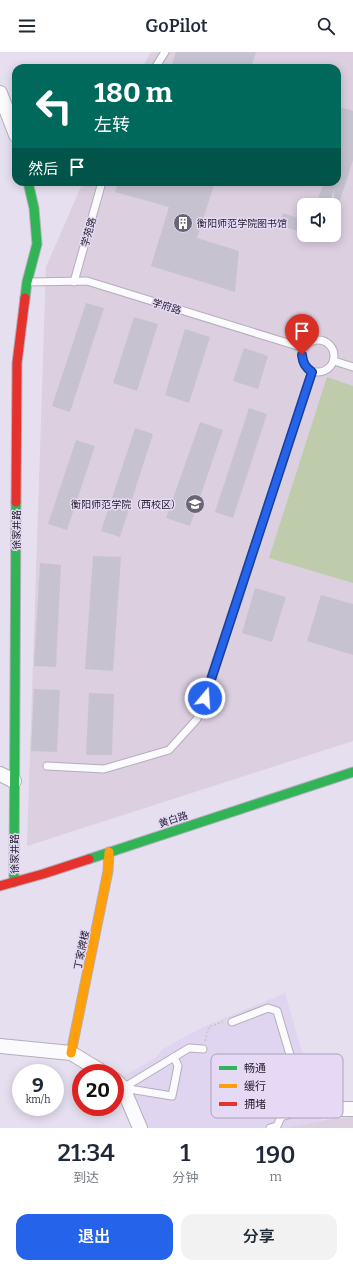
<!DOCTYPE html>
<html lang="zh">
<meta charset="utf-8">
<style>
body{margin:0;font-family:Bitter,"Noto Sans SC",serif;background:#f2f2f3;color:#1f2937;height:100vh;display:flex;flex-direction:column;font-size:15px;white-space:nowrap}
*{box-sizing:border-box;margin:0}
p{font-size:13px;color:#747a83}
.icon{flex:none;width:22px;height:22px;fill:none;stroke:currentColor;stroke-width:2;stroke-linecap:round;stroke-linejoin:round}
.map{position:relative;height:1076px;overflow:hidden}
.panel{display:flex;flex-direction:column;background:#fff;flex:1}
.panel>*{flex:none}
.hud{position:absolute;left:12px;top:12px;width:329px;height:122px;border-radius:12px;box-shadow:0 2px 10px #0003;background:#00695c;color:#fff;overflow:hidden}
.buttons{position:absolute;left:297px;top:146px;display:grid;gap:8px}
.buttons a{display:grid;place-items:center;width:44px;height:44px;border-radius:8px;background:#fff;box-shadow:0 2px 10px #0003;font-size:20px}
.speed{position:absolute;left:12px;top:1012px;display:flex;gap:8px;font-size:20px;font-weight:700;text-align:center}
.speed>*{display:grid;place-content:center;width:52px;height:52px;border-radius:50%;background:#fff;box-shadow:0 2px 10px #0003;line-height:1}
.speed small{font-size:10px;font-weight:400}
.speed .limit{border:6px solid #d22;background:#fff;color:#111}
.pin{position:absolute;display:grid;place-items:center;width:34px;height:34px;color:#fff;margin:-41px -17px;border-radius:50% 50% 50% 0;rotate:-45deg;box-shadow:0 0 4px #0007}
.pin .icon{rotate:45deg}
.me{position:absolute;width:44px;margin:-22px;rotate:18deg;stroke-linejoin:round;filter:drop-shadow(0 0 3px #0008)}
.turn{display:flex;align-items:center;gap:14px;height:84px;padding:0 16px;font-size:18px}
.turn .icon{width:52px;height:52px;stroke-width:2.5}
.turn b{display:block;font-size:28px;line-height:34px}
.then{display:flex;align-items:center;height:38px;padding:0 16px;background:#0003;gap:8px;font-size:15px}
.eta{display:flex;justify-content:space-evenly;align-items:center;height:68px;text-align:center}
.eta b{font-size:24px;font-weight:600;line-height:28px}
.primary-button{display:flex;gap:8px;margin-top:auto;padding:8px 16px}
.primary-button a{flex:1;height:46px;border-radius:12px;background:#2563eb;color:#fff;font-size:16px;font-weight:600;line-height:46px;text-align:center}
.primary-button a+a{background:#f2f2f3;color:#1f2937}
header{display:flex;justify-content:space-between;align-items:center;height:52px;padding:0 16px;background:#fff;font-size:18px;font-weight:600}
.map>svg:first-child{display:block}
.built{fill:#e0d5f1}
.education{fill:#dbcfe0;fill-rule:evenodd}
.green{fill:#beccab}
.building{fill:#c7c2d0}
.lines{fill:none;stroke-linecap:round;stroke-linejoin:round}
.lane-casing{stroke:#b3aeba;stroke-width:9}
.street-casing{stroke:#b3aeba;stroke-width:16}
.fast-casing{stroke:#b3aeba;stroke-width:11}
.slow-casing{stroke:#b3aeba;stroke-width:11}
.jam-casing{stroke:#b3aeba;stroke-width:11}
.path{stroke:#cac8cd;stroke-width:2;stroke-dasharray:2 2;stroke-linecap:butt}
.lane{stroke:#fbfafd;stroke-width:7}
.street{stroke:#fbfafd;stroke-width:14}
.fast{stroke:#30b455;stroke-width:9}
.slow{stroke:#ff9f0a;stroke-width:9}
.jam{stroke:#e5322d;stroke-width:9}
.route-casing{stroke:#184099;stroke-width:10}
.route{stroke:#2563eb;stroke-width:7}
.labels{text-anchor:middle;stroke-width:3;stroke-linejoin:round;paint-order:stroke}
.poi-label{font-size:10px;fill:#27232e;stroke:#e5d9f6;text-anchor:start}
.street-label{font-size:10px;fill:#27232e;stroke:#e5d9f6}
.key{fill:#e5d9f6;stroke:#aca2ba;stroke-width:1}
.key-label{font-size:11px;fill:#27232e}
</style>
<header><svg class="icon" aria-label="menu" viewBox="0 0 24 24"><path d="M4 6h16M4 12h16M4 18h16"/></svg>GoPilot<svg class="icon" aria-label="search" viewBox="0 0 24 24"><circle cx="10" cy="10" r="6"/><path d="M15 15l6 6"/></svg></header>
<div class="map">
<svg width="353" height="1076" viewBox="0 0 353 1076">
<rect width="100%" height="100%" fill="#e6dff0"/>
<path class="built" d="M285 941 322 1069 285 1076H149L136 1045 127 1028 122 1025 154 1007 163 997 203 975Z"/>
<g class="education">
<path d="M151 0H353V689L27 794 46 215 83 130H337V16H142ZM304 153H334V183H304Z"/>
<path d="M353 1065V1076H285L331 1067Z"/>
</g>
<path class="green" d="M327 325 353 334V531L269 506Z"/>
<g class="building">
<path d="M176 0H256L251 16H171Z"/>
<path d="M337 54 353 59V108L336 161 334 160V137L329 153H316L324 130H337Z"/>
<path d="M118 130H215L197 186 239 199 235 240 151 214 169 155 115 140Z"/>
<path d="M283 161 304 168V181L279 173Z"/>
<path d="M86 251 104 256 70 360 52 354Z"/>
<path d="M134 265 158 272 137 339 113 331Z"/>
<path d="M185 277 210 285 189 351 165 343Z"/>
<path d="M244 296 268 304 258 337 233 329Z"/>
<path d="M249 356 267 362 233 466 215 460Z"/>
<path d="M200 370 223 378 190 474 166 466Z"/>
<path d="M135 376 153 382 120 485 101 479Z"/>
<path d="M76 388 95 394 67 478 48 472Z"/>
<path d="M93 504 121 505 113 619 85 617Z"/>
<path d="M40 511 61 513 56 615 34 614Z"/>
<path d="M255 536 286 545 272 590 242 581Z"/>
<path d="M321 543 353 552V603L307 589Z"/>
<path d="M34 637 60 638 57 700 31 699Z"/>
<path d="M89 641 114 642 112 703H86Z"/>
</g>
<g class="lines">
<g class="lane-casing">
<g id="lane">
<path d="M155 16 165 0"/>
<path d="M28 230 87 229 304 296"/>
<path d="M74 230 102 130"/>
<circle cx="318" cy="304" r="16"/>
<path d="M334 309 353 315"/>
<path d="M47 714 104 717 169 698 197 667 312 320"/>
<path d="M232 970 268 956 277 959 306 1057 281 1065 277 1074 270 1076"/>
<path d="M123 1036 189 996 203 997"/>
<path d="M123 1036 172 1044 178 1014 174 1005"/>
</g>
</g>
<g class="street-casing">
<g id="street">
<path d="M0 41 16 83"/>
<path d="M0 722 14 729"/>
<path d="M0 994 71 1001 104 1021"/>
<path d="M115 1028 123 1036 140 1076"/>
<path d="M306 1057H353"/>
</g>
</g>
<g class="fast-casing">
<g id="fast">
<path d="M25 246 27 230 37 192 34 156 28 130"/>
<path d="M89 807 353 720"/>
<path d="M14 830 16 450"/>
</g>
</g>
<g class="slow-casing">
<path id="slow" d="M71 1001 108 819 109 800"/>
</g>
<g class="jam-casing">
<g id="jam">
<path d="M16 450 17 311 25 246"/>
<path d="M0 834 43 822 89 807"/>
</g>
</g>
<path class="path" d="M205 989 209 975 223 970"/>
<use href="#lane" class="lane"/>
<use href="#street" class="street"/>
<use href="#fast" class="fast"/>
<use href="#slow" class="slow"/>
<use href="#jam" class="jam"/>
</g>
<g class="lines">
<g class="route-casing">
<path id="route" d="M205 646 312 320C305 315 303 311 302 303"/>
</g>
<use href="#route" class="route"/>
</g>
<defs>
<g id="building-disc" transform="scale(1)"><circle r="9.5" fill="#6a6572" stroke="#e5d9f6"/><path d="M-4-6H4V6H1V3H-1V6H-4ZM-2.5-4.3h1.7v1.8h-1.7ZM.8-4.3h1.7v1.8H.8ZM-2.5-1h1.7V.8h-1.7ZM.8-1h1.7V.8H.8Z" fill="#fff"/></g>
<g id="university-disc" transform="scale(1)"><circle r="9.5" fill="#6a6572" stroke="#e5d9f6"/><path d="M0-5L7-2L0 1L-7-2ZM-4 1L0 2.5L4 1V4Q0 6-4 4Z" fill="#fff"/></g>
</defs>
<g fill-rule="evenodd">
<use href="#building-disc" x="183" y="171"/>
<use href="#university-disc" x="195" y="452"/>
</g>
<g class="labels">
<g class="poi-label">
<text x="197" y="175">衡阳师范学院图书馆</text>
<text x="181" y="456" text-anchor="end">衡阳师范学院（西校区）</text>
</g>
<g class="street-label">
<text transform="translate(88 180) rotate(-74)" y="4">学苑路</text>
<text transform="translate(167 254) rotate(17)" y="4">学府路</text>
<text transform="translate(16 478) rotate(-90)" y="4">徐家井路</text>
<text transform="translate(173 767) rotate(-18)" y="4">黄白路</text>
<text transform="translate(14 802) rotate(-90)" y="4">徐家井路</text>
<text transform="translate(81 898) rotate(-78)" y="4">丁家牌楼</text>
</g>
</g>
<rect x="211" y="1002" width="132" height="64" rx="6" class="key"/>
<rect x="219" y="1014" width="18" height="4" fill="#30b455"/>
<rect x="219" y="1032" width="18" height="4" fill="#ff9f0a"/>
<rect x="219" y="1050" width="18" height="4" fill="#e5322d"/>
<g class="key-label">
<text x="244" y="1020">畅通</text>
<text x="244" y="1038">缓行</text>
<text x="244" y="1056">拥堵</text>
</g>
</svg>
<div class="buttons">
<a><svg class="icon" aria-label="sound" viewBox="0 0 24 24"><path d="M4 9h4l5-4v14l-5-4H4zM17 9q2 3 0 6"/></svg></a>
</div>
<div class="speed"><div>9<small>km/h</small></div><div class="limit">20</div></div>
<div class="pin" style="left:302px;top:303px;background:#d93025"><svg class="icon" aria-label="arrive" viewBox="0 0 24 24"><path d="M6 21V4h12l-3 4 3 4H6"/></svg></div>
<svg class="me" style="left:205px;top:646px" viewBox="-20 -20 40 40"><circle r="17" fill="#2563eb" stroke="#fff" stroke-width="3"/><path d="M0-11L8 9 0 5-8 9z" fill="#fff"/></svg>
<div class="hud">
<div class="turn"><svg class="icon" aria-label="left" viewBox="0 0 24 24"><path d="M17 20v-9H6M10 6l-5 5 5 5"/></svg><div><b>180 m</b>左转</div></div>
<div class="then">然后<svg class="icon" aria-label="arrive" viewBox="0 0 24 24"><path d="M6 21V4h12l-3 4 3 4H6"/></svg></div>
</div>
</div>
<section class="panel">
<div class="eta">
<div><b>21:34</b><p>到达</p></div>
<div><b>1</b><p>分钟</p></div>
<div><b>190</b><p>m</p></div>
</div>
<div class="primary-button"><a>退出</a><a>分享</a></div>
</section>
